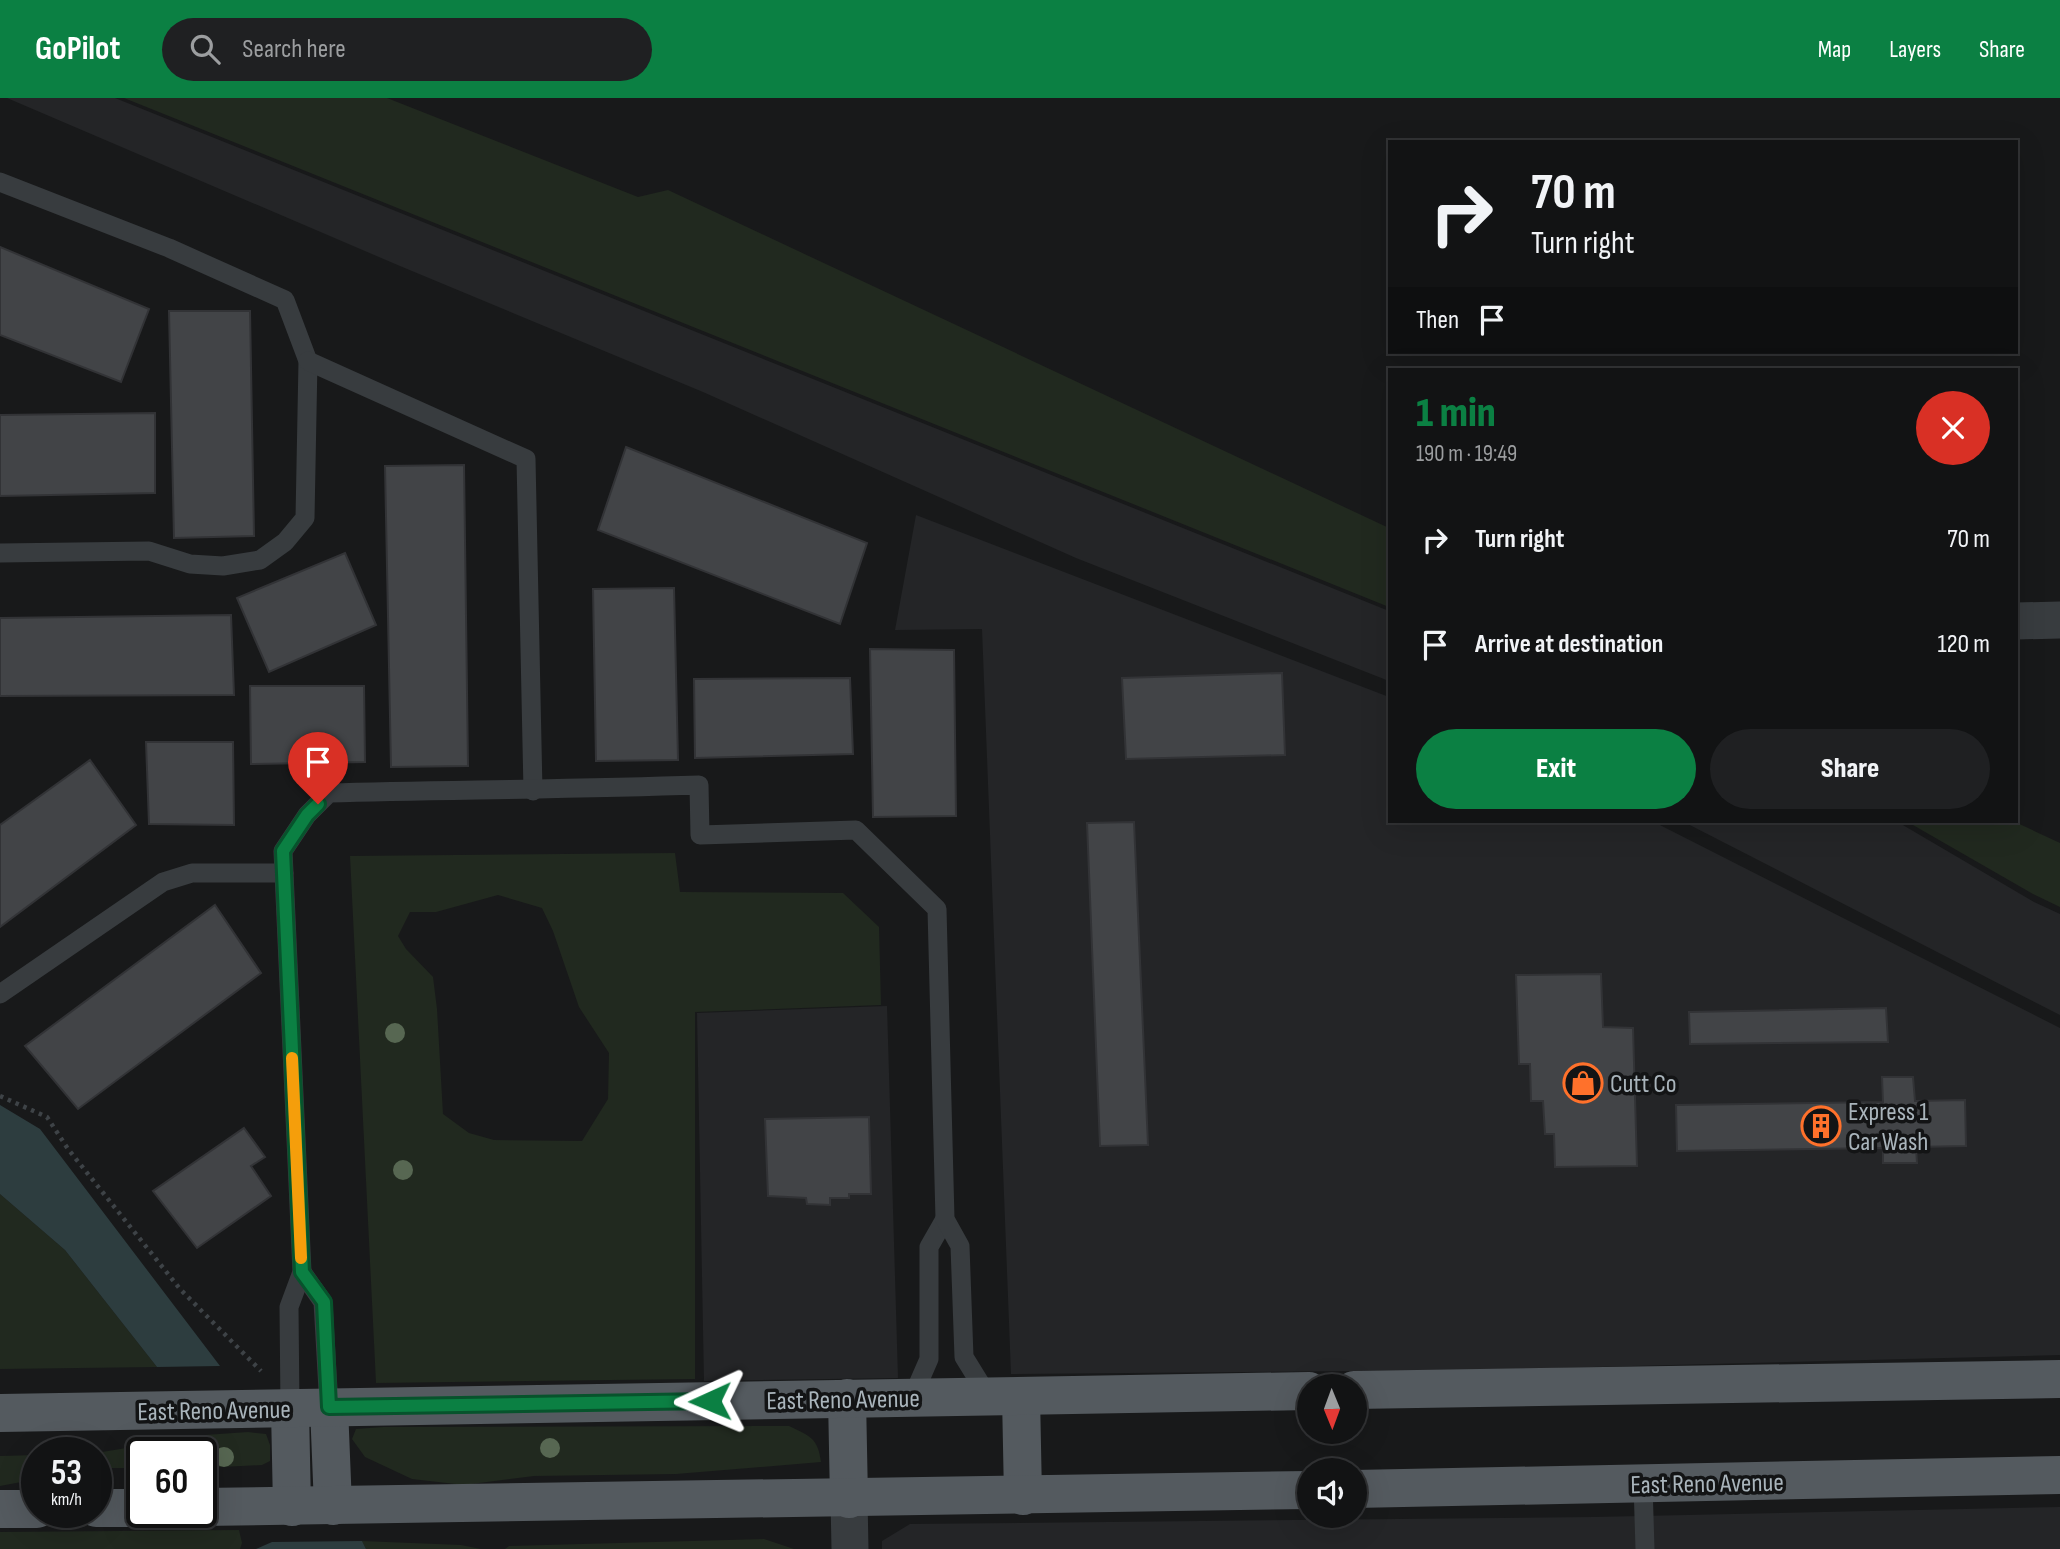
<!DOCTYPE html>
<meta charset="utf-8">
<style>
body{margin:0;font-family:"Sofia Sans Condensed",sans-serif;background:#1f2022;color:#f1f3f6;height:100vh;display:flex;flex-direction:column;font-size:26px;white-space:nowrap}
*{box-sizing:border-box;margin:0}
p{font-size:23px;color:#9c9ea0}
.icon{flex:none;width:38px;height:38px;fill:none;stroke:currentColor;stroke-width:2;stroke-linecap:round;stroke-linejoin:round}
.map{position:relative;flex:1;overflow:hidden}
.drawer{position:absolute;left:1388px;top:270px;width:630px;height:455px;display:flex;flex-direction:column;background:#121314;border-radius:0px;box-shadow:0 7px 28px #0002,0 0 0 2px #313234}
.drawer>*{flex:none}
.banner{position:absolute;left:1388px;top:42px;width:630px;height:214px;border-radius:0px;box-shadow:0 7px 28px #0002,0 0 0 2px #313234;background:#121314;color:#f1f3f6;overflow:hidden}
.needle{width:46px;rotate:179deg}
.tools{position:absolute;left:1297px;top:1276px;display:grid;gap:14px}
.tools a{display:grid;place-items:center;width:70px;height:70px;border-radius:50%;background:#121314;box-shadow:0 7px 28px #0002,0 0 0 2px #313234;font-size:35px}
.speed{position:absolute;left:21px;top:1339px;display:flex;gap:14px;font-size:35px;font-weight:700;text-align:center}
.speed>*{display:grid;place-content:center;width:91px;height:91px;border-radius:50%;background:#121314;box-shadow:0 7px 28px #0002,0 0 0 2px #313234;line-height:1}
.speed small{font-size:18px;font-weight:400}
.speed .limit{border:4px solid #111;border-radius:10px;background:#fff;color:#111}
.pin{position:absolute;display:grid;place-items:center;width:60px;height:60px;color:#fff;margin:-72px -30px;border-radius:50% 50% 50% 0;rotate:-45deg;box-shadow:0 0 7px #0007}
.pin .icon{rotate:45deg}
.me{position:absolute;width:77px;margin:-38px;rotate:269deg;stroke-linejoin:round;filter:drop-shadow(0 0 5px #0008)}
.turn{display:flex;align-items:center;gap:24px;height:147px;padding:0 28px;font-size:32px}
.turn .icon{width:91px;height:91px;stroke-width:2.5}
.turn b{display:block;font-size:49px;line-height:60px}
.then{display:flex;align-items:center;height:66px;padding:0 28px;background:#0003;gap:14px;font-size:26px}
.round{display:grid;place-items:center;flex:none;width:74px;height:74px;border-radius:37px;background:#1f2022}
.overview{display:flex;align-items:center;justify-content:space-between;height:119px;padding:0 28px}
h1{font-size:42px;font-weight:800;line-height:52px;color:#0b8043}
.primary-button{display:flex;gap:14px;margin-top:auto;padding:14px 28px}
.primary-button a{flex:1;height:80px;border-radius:42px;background:#0b8043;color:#fff;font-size:28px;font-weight:800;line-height:80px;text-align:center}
.primary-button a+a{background:#1f2022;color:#f1f3f6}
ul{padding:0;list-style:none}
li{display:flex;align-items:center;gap:21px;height:105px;padding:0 28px}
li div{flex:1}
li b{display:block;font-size:26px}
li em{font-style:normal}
header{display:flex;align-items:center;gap:42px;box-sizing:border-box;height:98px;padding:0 35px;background:#0b8043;color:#fff}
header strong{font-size:33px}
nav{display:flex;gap:38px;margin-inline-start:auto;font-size:24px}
.search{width:490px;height:63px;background:#1f2022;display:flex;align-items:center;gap:18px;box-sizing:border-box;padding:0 24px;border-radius:38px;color:#9c9ea0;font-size:26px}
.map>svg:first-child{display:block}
.built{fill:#242527}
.green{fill:#21291f;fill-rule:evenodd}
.water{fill:#2d3d3f}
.building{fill:#424447;stroke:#323336;stroke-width:2}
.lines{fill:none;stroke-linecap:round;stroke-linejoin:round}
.path{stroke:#3e4347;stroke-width:4.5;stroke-dasharray:3.5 5;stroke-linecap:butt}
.lane{stroke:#383c3f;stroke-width:19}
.street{stroke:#383c3f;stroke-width:37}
.primary{stroke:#545a5f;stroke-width:38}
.tree{fill:#576752}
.route-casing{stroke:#07532c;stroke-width:18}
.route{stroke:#0b8043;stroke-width:12}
.slow{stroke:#f59e0b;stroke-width:12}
.labels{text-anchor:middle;stroke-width:7;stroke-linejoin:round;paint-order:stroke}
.poi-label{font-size:26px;fill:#a9b4bb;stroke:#131415;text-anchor:start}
.street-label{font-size:26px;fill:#a9b4bb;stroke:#131415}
</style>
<header>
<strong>GoPilot</strong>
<div class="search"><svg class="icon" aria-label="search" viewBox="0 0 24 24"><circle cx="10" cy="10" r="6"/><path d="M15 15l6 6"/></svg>Search here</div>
<nav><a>Map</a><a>Layers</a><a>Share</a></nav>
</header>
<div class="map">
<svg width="2060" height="1451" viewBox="0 0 2060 1451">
<rect width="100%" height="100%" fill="#18191a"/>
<g class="built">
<path d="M7 0H115L1389 513V583L1076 460 703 294 400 168Z"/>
<path d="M916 417 1389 599 1390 723H1652L2060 930V1257L1474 1272 1011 1276 982 531 895 532Z"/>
<path d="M1682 723H1896L2034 804 2060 816V917Z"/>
<path d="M887 908 898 1280 704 1283 697 915Z"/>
<path d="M2060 1409V1451H882V1443L910 1426 1594 1419Z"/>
</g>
<g class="green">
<path d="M124 0H387L638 99 668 92 1389 430V509Z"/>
<path d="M1906 723H2013L2060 745V809L2033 796Z"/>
<path d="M675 755 680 794 843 795 879 829 881 907 695 914V1281L376 1285 350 758ZM498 797 542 810 553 833 579 909 609 955 608 1001 582 1043 494 1042 469 1035 443 1016 437 911 433 879 406 851 398 838 410 814H436Z"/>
<path d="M0 1096 65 1152 157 1269 0 1271Z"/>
<path d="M789 1328C810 1338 818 1340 821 1364L676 1376 534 1378 464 1387 412 1381 365 1359 352 1341 356 1331 383 1329Z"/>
<path d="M248 1334 266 1336 270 1347V1363L262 1367 201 1370V1354H142V1370H96V1355L205 1337Z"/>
<path d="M37 1357V1381L0 1388V1358Z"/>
<path d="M239 1432 242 1445 240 1451H0V1434Z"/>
<path d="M764 1441 794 1451H505L509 1448Z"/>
<path d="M362 1443 461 1447 481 1451H366Z"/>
</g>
<g class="water">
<path d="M0 1007 40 1031 220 1268 157 1269 65 1152 0 1096Z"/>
<path d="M362 1443 366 1451H256L272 1444Z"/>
</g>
<g class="building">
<path d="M0 149 149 211 121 284 0 237Z"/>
<path d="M169 213H250L254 438 174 440Z"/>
<path d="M155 315V395L0 398V317Z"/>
<path d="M626 349 867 445 840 526 598 432Z"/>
<path d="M464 367 468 668 391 669 385 368Z"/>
<path d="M345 455 376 527 269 574 237 500Z"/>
<path d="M674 490 678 662 596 663 593 491Z"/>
<path d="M231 517 234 597 0 598V520Z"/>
<path d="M870 551 954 552 956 718 873 719Z"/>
<path d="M1282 575 1285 657 1126 661 1122 580Z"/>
<path d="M850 580 853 656 695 660 694 581Z"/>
<path d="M250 588H364L365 664 251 666Z"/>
<path d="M146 644H233L234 727 149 726Z"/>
<path d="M90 662 136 727 0 829V727Z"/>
<path d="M1134 724 1148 1047 1100 1048 1087 725Z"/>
<path d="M215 807 261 875 78 1011 25 948Z"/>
<path d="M1601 876 1603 929 1633 930 1637 1068 1555 1069 1554 1036H1545L1543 1003H1531L1530 966H1519L1516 877Z"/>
<path d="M1886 910 1888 944 1690 946 1689 914Z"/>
<path d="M1882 979H1913L1915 1003 1965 1002 1966 1048 1916 1049 1917 1065H1883V1050L1677 1053 1676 1007 1883 1004Z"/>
<path d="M869 1019 871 1096H849V1100H830V1107L807 1106 806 1100 768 1098 765 1021Z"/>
<path d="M244 1030 265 1059 251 1068 271 1098 197 1150 153 1093Z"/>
</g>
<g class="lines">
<path class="path" d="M0 998 47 1019 68 1051 180 1191 261 1273"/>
<g class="lane">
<path d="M0 84 169 150 285 202 308 263 305 420 285 444 260 462 223 468 190 466 149 453 0 455"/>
<path d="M308 263 526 361 533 693"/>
<path d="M0 896 163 784 192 775H284"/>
<path d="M302 1174 323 1204 329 1309"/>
<path d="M912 1300 929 1261V1149L945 1121"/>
<path d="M290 1311 289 1209 302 1174 283 753 307 717 329 695C452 692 576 691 699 687L700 737 856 732 937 811 945 1121 960 1148 964 1259 988 1298"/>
<path d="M1643 1386 1645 1451"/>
</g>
<g class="street">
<path d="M2016 523 2060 522"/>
<path d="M849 1401 850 1451"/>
</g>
<g class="primary">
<path d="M1354 1292 2060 1281"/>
<path d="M1021 1298 1023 1398"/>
<path d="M847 1300 849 1401"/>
<path d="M329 1309 333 1408"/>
<path d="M290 1311 292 1409"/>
<path d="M0 1315 1309 1293"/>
<path d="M1354 1391 2060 1377"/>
<path d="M201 1409 1309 1392"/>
<path d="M96 1410H142"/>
<path d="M0 1411H37"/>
</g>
</g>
<g class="tree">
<circle cx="395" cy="935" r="10"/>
<circle cx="403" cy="1072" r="10"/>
<circle cx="550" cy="1350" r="10"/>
<circle cx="224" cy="1359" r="10"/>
</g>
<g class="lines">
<g class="route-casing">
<path id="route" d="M318 706 307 717 283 753 302 1174 324 1204 329 1309 710 1303"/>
</g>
<use href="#route" class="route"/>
<path class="slow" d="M292 960 301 1160"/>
</g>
<defs>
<g id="shop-ring" transform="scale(2.0125)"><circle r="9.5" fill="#131415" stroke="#ff712b" stroke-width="1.5"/><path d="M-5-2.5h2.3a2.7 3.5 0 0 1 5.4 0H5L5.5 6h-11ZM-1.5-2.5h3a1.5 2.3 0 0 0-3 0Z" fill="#ff712b"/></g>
<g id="building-ring" transform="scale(2.0125)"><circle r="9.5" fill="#131415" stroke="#ff712b" stroke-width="1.5"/><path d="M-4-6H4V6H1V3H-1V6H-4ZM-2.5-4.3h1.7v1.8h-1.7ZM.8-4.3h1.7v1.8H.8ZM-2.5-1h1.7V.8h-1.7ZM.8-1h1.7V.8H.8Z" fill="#ff712b"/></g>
</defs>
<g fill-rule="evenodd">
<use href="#shop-ring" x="1583" y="985"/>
<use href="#building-ring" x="1821" y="1028"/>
</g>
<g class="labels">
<g class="poi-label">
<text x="1610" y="994">Cutt Co</text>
<text x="1848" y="1022">Express 1<tspan x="1848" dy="30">Car Wash</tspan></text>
</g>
<g class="street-label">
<text transform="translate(843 1301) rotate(-1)" y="9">East Reno Avenue</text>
<text transform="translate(214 1312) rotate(-1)" y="9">East Reno Avenue</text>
<text transform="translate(1707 1385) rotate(-1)" y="9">East Reno Avenue</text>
</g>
</g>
</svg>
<div class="tools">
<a><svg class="needle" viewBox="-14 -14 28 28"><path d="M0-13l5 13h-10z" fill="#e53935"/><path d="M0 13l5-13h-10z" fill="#9c9ea0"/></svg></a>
<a><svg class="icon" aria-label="sound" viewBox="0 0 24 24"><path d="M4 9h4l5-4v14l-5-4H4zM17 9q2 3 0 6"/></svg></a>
</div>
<div class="speed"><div>53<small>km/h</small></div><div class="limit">60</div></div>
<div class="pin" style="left:318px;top:706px;background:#d93025"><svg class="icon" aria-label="arrive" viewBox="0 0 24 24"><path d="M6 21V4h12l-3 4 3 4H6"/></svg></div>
<svg class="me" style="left:710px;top:1303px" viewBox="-20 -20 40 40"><path d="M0-17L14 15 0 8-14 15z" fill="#0b8043" stroke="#fff" stroke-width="4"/></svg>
<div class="banner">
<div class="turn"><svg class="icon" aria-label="right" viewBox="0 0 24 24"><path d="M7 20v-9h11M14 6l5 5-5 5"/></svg><div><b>70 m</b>Turn right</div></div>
<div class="then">Then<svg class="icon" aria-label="arrive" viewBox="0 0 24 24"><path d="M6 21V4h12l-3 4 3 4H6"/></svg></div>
</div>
<section class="drawer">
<div class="overview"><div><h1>1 min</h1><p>190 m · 19:49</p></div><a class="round" style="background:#d93025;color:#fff"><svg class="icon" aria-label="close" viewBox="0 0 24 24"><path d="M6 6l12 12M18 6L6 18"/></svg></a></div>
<ul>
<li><svg class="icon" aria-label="right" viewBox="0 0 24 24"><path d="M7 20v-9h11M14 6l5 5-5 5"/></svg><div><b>Turn right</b></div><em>70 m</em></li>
<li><svg class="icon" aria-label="arrive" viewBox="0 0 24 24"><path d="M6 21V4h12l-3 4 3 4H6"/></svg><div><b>Arrive at destination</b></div><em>120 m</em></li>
</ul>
<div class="primary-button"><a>Exit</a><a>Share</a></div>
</section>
</div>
